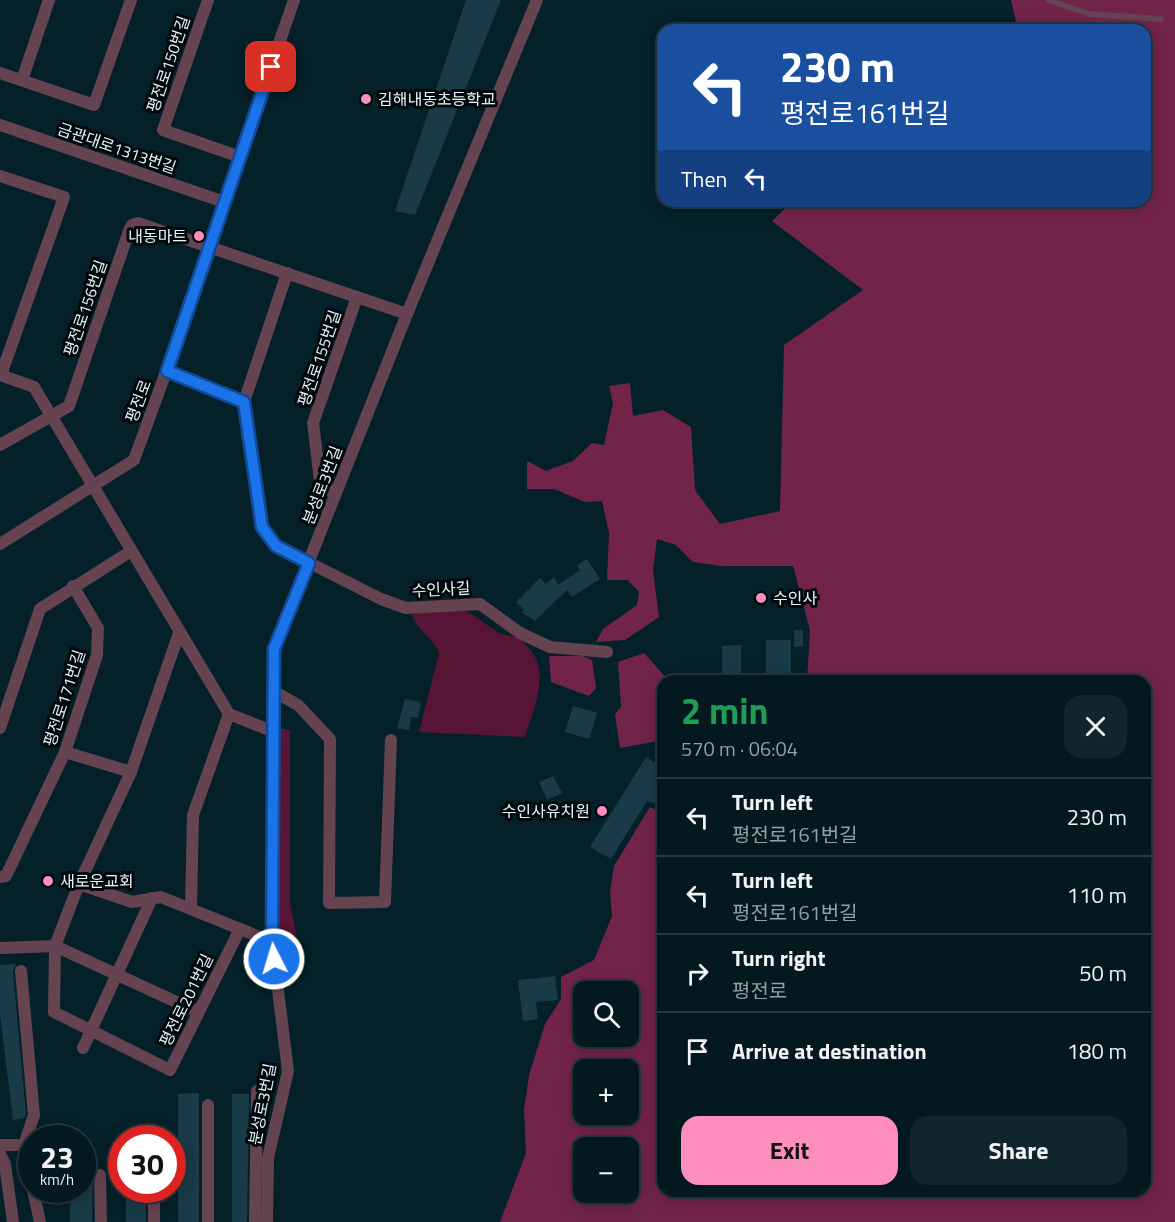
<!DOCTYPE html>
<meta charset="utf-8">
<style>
body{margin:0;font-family:"Titillium Web","Noto Sans KR",sans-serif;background:#11252c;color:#f1f3f6;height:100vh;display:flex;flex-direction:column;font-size:22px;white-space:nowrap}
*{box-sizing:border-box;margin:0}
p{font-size:20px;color:#97a0a4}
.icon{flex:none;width:33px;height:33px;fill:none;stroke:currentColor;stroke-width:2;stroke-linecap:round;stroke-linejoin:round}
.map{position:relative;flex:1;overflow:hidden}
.details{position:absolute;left:657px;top:675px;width:494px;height:522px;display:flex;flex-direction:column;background:#03181f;border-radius:18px;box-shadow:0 3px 15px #0003,0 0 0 2px #24373d}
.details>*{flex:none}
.hud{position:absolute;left:657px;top:24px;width:494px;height:183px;border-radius:18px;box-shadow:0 3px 15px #0003,0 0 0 2px #24373d;background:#1a4fa0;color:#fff;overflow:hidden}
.tools{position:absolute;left:573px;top:981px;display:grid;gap:12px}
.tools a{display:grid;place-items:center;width:66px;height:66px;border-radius:12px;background:#03181f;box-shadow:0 3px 15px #0003,0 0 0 2px #24373d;font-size:30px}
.speed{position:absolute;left:18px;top:1125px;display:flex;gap:12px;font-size:30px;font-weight:700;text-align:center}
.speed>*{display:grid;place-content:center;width:78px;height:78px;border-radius:50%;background:#03181f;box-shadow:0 3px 15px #0003,0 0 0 2px #24373d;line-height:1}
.speed small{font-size:15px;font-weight:400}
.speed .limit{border:9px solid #d22;background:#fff;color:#111}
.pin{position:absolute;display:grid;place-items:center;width:51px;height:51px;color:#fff;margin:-26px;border-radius:12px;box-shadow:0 3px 9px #0006}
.me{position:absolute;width:66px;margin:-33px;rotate:355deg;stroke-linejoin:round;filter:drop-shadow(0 0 4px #0008)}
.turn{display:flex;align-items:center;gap:21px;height:126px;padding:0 24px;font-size:27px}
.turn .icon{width:78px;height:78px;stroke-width:2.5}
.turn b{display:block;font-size:42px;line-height:51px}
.then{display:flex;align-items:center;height:57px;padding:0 24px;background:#0003;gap:12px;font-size:22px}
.round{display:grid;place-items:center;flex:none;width:63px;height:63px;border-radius:18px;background:#11252c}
.summary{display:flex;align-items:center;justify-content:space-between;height:102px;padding:0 24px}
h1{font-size:36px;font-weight:700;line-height:45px;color:#1e9e55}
.button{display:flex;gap:12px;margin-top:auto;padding:12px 24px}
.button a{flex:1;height:69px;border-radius:18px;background:#fe8ebc;color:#111;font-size:24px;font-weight:700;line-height:69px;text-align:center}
.button a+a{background:#11252c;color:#f1f3f6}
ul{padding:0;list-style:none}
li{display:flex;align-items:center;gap:18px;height:78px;padding:0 24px;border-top:2px solid #24373d}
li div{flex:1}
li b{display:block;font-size:22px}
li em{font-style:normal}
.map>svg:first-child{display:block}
.green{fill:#581435}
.forest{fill:#712448;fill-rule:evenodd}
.building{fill:#183b47}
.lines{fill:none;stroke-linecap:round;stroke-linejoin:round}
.service{stroke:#664350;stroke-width:6}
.minor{stroke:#664350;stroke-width:12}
.route-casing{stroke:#114b97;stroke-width:15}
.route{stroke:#1a73e8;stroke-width:10}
.poi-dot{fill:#fe8ebc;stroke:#01080c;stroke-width:2}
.labels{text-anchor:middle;stroke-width:6;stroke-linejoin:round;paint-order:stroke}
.street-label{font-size:16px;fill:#e7f6fd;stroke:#01080c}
.poi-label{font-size:16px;fill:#e7f6fd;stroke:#01080c;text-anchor:start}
</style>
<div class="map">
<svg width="1175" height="1222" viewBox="0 0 1175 1222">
<rect width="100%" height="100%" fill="#042029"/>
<g class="green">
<path d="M460 606 500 634 519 637C524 643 530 649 534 655 548 677 532 715 525 737L419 732 439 653C433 637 416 630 412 614Z"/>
<path d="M279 728 290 730V904L302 961 279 959 275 944Z"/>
</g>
<g class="forest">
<path d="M1011 0H1175V1222H500L526 1153 524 1110 529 1075 545 1024 561 999V977L594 960 612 916 610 891 614 866 650 807 663 813V1191H1144V681H807L810 630 793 566H721L693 562 676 545 657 539 653 570 659 617 625 640 596 642 603 629 637 605 639 592 628 580H607L609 533 602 501 585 502 554 489H527V461L546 471 573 461 592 443 604 445 613 403 609 386 630 383 633 416 663 410 691 427 695 490 720 524 780 511 784 345 863 290 772 221 793 201H1144V30H1018ZM584 992H628V1036H584ZM584 1070H628V1114H584ZM584 1148H628V1192H584Z"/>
<path d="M644 653 669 681H663V740L620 748 615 714 621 707 618 662Z"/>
<path d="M549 656H583L592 660 596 688 589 696 551 682Z"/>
</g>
<g class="building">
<path d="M466 0H501L415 215 395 211Z"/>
<path d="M587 559 600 579 572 597 567 590 535 621 521 612 524 610 516 602 540 578 546 584 554 577 558 585 580 570 577 565Z"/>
<path d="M794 630H803V646L794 647Z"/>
<rect x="766" y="640" width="25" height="34"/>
<path d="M741 645V679L722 680V646Z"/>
<path d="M405 699 421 702 418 718 411 717 409 730 397 728Z"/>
<path d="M573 706 597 713 589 739 565 732Z"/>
<path d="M646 757 663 768V807L647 801 611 859 590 847Z"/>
<path d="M553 776 562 793 547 800 539 782Z"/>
<path d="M16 964 13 972 26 1114 24 1118 13 1120 0 1015V965Z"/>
<path d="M555 976 558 1000 536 1002 538 1019 523 1021 518 980Z"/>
<path d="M199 1093V1222H178V1094Z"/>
<path d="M232 1094H249L247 1222H232Z"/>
<path d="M82 1169H93L92 1222H70V1190H82Z"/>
<rect x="126" y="1190" width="20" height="32"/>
</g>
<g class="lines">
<path class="service" d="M1049 0 1089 14 1161 19"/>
<g class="minor">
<path d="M208 0 163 130 240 157"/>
<path d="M0 73 94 105 131 0"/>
<path d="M22 80 49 0"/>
<path d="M0 125 224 202"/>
<path d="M0 176 64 197 1 375"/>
<path d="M287 273 244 402 262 527 276 546 381 599 406 608 480 604 520 633 550 647 607 652"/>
<path d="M167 371 244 402"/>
<path d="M0 375 34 387 229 714 272 731"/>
<path d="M0 445 69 406 129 231 132 225 138 223 407 314"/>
<path d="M335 495 320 481 313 423 357 297"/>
<path d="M0 544 134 460 211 248 224 202 294 0"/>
<path d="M179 633 131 772 79 884 55 946 54 1012 170 1070 240 929"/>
<path d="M273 691 298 705 330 739 329 903 385 902 391 740"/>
<path d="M0 728 40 609 131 551"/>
<path d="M65 752 131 772"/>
<path d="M0 877 6 876 65 752 97 655 98 628 73 586"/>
<path d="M79 884 132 902 161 897 272 942"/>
<path d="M191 907 193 815 229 714"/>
<path d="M0 948 55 946 198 1012"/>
<path d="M21 971 34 1115 24 1145 32 1182"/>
<path d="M83 1048 152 898"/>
<path d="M0 1145H24"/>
<path d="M0 1154 5 1164 13 1222"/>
<path d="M100 1175 101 1222"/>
<path d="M33 1190 40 1222"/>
<path d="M154 1190V1222"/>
<path d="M208 1222V1105"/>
<path d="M255 1222 257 1091"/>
<path d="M267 1222 268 1158 288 1071 272 942 274 649 407 314 537 0"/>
</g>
</g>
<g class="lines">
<g class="route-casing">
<path id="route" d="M271 67 167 371 244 402 262 527 276 546 309 563 274 649 272 942 274 959"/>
</g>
<use href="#route" class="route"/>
</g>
<g class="poi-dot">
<circle cx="366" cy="99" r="6"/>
<circle cx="199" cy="236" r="6"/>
<circle cx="761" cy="598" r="6"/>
<circle cx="602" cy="811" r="6"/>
<circle cx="48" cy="881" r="6"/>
</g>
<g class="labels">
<g class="street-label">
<text transform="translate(168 64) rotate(-71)" y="6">평전로150번길</text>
<text transform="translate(117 148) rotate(19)" y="6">금관대로1313번길</text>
<text transform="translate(85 308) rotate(-71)" y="6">평전로156번길</text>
<text transform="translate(319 358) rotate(-71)" y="6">평전로155번길</text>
<text transform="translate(138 401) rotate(-69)" y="6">평전로</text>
<text transform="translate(322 485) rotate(-69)" y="6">분성로3번길</text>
<text transform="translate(441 589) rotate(-3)" y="6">수인사길</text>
<text transform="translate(64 698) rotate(-72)" y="6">평전로171번길</text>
<text transform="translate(186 1000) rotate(-64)" y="6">평전로201번길</text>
<text transform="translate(262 1104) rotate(-79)" y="6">분성로3번길</text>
</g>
<g class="poi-label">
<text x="378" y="105">김해내동초등학교</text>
<text x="187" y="242" text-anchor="end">내동마트</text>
<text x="773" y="604">수인사</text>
<text x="590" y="817" text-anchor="end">수인사유치원</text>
<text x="60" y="887">새로운교회</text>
</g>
</g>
</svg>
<div class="tools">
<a><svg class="icon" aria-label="search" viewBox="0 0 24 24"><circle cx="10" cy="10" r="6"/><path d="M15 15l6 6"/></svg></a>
<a>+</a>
<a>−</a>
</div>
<div class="speed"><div>23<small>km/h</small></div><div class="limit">30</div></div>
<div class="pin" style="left:271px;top:67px;background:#d93025"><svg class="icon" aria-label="arrive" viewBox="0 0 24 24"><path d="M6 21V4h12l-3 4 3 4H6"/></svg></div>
<svg class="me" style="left:274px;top:959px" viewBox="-20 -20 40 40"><circle r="17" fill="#1a73e8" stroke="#fff" stroke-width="3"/><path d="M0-11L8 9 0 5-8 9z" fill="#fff"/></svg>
<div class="hud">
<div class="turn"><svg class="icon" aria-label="left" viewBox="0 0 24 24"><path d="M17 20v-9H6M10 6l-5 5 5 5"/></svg><div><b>230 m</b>평전로161번길</div></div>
<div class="then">Then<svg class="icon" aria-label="left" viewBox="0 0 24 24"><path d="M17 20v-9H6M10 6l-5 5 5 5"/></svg></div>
</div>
<section class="details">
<div class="summary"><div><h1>2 min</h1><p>570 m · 06:04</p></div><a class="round"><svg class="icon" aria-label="close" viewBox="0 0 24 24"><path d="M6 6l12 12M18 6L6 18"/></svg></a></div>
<ul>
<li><svg class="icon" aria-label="left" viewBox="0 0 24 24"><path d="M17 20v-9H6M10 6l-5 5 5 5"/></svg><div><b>Turn left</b><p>평전로161번길</p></div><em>230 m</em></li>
<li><svg class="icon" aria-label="left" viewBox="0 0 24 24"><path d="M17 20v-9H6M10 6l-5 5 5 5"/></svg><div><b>Turn left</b><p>평전로161번길</p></div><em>110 m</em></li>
<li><svg class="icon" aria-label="right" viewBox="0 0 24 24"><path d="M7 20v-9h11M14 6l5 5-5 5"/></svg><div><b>Turn right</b><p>평전로</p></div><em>50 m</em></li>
<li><svg class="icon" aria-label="arrive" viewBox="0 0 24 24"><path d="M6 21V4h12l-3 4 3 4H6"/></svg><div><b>Arrive at destination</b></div><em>180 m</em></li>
</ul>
<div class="button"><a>Exit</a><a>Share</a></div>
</section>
</div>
